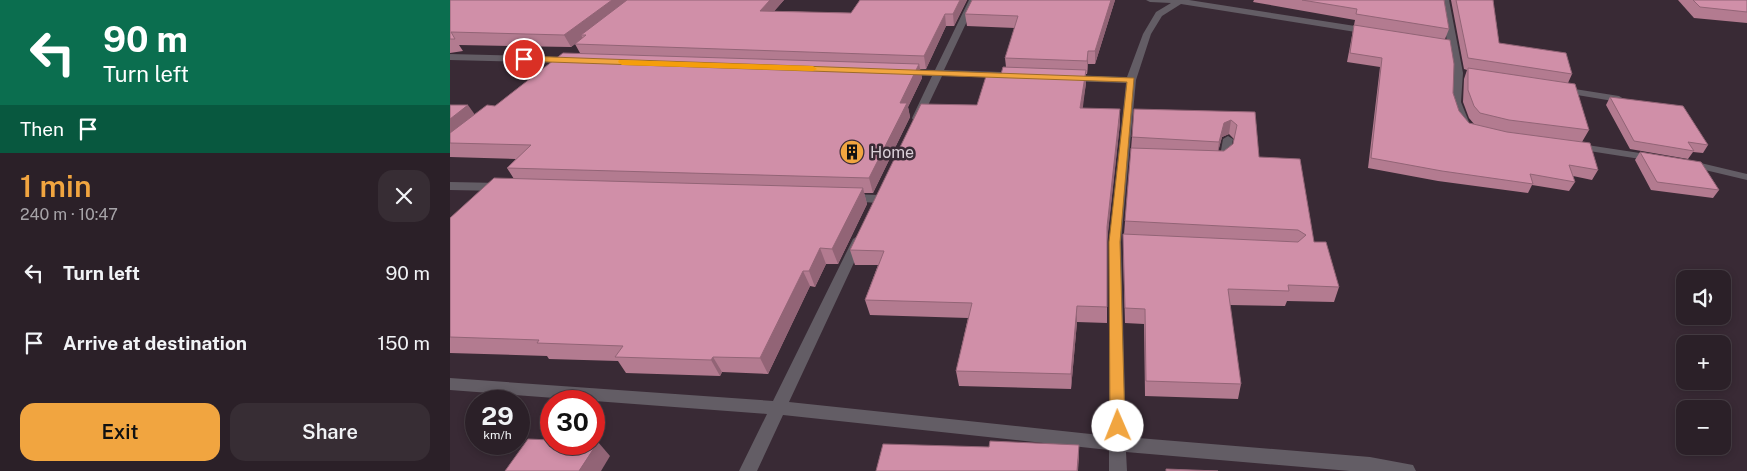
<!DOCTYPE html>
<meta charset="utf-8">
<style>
body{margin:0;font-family:"Public Sans",sans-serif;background:#372d34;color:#f1f3f6;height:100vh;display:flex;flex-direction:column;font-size:19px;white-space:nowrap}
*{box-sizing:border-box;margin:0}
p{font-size:16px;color:#a6a3a8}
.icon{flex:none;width:28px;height:28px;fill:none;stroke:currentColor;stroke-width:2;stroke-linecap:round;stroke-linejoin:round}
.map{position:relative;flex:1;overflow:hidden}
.sheet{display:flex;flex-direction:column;background:#2b2028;width:450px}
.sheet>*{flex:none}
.guide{background:#0b6e4f;color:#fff;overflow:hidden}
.fabs{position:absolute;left:1226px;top:270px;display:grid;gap:10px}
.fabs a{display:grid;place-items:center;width:55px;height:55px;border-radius:10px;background:#2b2028;box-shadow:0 2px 8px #0003,0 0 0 1px #473e45;font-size:25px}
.speed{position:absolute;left:15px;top:390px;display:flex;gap:10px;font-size:25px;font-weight:700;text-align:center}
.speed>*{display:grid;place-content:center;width:65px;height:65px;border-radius:50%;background:#2b2028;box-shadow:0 2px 8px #0003,0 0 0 1px #473e45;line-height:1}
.speed small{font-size:12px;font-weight:400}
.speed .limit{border:8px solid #d22;background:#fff;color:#111}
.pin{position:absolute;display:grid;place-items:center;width:42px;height:42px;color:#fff;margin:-21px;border:2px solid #fff;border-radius:50%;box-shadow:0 1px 5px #0007}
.me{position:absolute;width:55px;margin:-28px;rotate:359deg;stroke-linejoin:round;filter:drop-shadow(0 0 4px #0008)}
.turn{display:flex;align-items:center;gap:18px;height:105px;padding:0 20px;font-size:22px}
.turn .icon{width:65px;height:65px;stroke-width:2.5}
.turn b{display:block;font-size:35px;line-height:42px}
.then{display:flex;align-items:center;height:48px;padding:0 20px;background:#0003;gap:10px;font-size:19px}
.round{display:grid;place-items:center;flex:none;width:52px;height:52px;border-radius:15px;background:#372d34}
.overview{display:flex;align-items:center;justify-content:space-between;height:85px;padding:0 20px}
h1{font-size:30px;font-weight:600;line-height:38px;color:#f1a540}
.button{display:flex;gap:10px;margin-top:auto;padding:10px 20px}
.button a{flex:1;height:58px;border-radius:15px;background:#f1a540;color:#111;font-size:20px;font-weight:600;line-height:58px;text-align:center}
.button a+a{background:#372d34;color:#f1f3f6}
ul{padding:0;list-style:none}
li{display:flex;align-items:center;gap:15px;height:70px;padding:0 20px}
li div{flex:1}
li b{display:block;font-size:19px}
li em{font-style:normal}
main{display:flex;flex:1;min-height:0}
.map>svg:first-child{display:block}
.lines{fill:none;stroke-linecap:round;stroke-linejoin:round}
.minor{fill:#635d65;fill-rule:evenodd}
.wall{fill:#b37b90;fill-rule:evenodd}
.shaded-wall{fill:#926476}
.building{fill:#d08fa8;stroke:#926476}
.route{fill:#f1a540;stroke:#9d6b2a}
.slow{fill:#f59e0b}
.labels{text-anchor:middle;stroke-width:5;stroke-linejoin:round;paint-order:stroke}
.poi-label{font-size:16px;fill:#d9cfd7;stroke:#392a35;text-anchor:start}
</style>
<main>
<section class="sheet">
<div class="guide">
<div class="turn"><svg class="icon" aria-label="left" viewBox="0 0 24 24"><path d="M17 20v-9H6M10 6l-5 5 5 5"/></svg><div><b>90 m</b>Turn left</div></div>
<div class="then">Then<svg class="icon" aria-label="arrive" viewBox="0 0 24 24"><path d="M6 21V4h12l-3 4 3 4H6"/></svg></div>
</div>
<div class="overview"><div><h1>1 min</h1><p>240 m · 10:47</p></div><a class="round"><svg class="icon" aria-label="close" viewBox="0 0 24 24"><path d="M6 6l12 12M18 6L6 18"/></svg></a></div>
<ul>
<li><svg class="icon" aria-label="left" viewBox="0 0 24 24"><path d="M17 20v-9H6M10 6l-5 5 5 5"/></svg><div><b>Turn left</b></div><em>90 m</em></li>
<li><svg class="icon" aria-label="arrive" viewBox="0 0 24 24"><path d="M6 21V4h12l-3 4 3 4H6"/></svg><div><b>Arrive at destination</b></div><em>150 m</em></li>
</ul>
<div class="button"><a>Exit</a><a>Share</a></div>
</section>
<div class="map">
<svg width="1297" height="471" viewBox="0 0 1297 471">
<rect width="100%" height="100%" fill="#392a35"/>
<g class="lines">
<g class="minor">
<path d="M519 0H527L494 70 551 72 556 75 551 78 492 76 472 118 471 120H463L462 118 482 76 454 75 449 72 454 69 485 70Z"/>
<path d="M696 0H739L918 28 922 31 918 34 731 4 712 16 701 34 686 80 671 242 676 437 920 457 963 465 966 471H900L676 452 677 471H659V450L333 415 307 471H289L317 414 0 390V378L323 401 403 239 409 235 415 239 339 402 659 436V242L676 83 619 81 614 78 619 75 677 77 693 34 706 12 721 3 700 2Z"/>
<path d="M991 0H999L1013 73 1011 102 1019 122 1014 125C997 120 1003 87 1003 74 1003 65 1000 56 998 47L991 44 997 42Z"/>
<path d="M0 54 119 57 124 60 119 63 0 60Z"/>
<path d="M1112 87 1169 96 1174 99 1169 102 1109 92V88Z"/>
<path d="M778 136 783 139 780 156 775 163 764 162 762 160 770 156 773 139Z"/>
<path d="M1124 143 1203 155 1208 158 1203 161 1120 148 1119 146 1120 144Z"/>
<path d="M1238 160 1297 174V180L1234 165 1232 163Z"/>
<path d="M0 182 51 183 57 187 51 191 0 190Z"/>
<path d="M399 194 429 195 435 199 429 203 395 201 393 198 395 195Z"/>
</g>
</g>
<g class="wall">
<path d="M0 0H334L324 11 401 13 410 0H517L504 26H496L476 69H470L472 78 458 107 460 117 423 193H414L417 204 388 264H376L365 287 360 286 318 374 272 372 270 376 176 373 168 361 99 359 97 356 0 353V218L64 179 57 168 66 159 0 157V105L25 115 45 106 130 53 125 44 121 47 9 45 13 51 0 53Z"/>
<path d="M665 0 645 64H638L637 74H636V83L632 108 670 123 657 240V323L627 322 621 389 509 386 506 371 518 318 420 315 415 300 428 265H405L400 250 527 105 556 67 555 58 565 28 517 26 515 14Z"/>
<path d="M804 0H994L999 29 995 39 1003 93 1009 111 1019 123 1024 124 1019 118 1013 102 1014 79 1017 70 1014 69 1001 0H1043L1049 43 1122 74 1118 83 1139 130 1132 142 1148 170 1142 180 1123 176 1125 182 1119 191 1082 185 1078 193 988 181 918 168 930 67 897 62 904 25 905 20 803 2Z"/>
<path d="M1228 0H1297V23L1244 18Z"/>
<path d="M1160 97 1258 145 1253 153 1243 152 1238 159 1180 149 1156 105Z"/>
<path d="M805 112 809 157 864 242 889 287 884 302 837 301 835 306 780 305 791 384 788 399 695 396 694 324 675 323 673 249V234H674L682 137ZM779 134 784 139 783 144 774 151H768L772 137Z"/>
<path d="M1190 152 1269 190 1263 198 1201 190 1185 160Z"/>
</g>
<g class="shaded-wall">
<path d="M162 0H183L131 35 133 38 121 47 114 35Z"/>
<path d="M320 0H334L314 23 310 11Z"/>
<path d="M510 0H517L504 26 503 14Z"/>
<path d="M661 0H665L645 64V51Z"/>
<path d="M495 14 496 26 476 69 474 56Z"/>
<path d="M638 51V64L637 74V61Z"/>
<path d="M469 64 472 78 458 107 460 117 423 193 419 178 450 103Z"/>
<path d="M636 70V83L631 122 630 108Z"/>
<path d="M18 105 28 119 0 141V119Z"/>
<path d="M670 109V123L657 242V227Z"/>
<path d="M781 120 779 134 772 137 767 156 769 142 774 123Z"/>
<path d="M413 188 417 204 388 264 382 249Z"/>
<path d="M370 248 376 264 365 287 359 271Z"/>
<path d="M353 271 360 286 318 374 310 358Z"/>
<path d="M627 306V322L621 389V374Z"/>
<path d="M263 357 272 372 270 376 261 360Z"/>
<path d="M148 442 160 456 151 471H129Z"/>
<path d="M629 445V459L628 471H627Z"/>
</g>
<g class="building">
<path d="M0 0H162L114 35 1 32 5 39H0Z"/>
<path d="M177 0H320L310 11 401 13 410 0H510L503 14H495L474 56 125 44 136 35H131Z"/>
<path d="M522 0H661L645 51H638L637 61 555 58 568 16 515 14Z"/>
<path d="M852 0H994L999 29 906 14 907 9Z"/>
<path d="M1006 0H1043L1049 43 1116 53 1122 74 1018 58Z"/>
<path d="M1243 0H1297V12L1250 7Z"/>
<path d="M904 25 1000 40 1004 64 1003 93 1009 111 1019 123 1057 132 1140 143 1148 170 1119 165 1125 182 1080 174 1083 184 992 171 921 158 932 58 900 53Z"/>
<path d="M113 53 469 64 450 103H457L419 178 57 168 81 145 0 143V133L37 105 45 106Z"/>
<path d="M553 67 636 70 630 108 670 109 657 227V307L627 306 621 374 506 371 522 303 415 300 434 251 400 250 471 104 527 105 537 73 551 74Z"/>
<path d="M1018 68 1125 84 1139 130 1059 120 1030 113 1024 106 1018 90Z"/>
<path d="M1160 97 1233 106 1258 145 1238 142 1244 151 1184 141Z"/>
<path d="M0 105H18L0 119Z"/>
<path d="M684 109 805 112 809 157 850 159 864 242H876L889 287 838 285 839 291 778 289 791 384 696 381 695 309 675 308 673 234 848 242 856 235 848 230 675 221 681 148 774 151 783 144 787 125 781 120 774 123 769 142 682 137Z"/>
<path d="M1190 152 1251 162 1269 190 1207 182Z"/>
<path d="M44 178 413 188 382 249 370 248 359 271H353L310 358 263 357 261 360 165 357 173 346 87 343 89 340 0 337V218Z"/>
<path d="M78 439 101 440V444H144V442H148L129 471H55Z"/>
<path d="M540 441 629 445 627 471H426L433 444 539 447Z"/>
<path d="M716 469 768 471H716Z"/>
</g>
<path class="route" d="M74 56 684 78 670 242 675 426 673 430 668 432 663 430 660 426 659 242 677 82 71 61V57Z"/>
<path class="slow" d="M169 60 363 66 367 69 363 71 172 65 168 62Z"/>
<defs>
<g id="building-disc" transform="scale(1.25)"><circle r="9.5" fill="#f1a540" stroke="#392a35"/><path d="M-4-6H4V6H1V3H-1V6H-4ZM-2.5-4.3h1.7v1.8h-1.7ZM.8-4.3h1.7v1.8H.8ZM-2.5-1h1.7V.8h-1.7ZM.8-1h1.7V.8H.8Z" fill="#111"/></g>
</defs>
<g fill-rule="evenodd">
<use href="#building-disc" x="402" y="152"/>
</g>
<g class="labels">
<g class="poi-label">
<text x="420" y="158">Home</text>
</g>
</g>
</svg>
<div class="fabs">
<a><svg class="icon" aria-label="sound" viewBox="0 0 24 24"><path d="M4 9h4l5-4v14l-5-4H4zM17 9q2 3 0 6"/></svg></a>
<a>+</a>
<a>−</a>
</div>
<div class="speed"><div>29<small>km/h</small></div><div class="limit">30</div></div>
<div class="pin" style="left:74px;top:59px;background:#d93025"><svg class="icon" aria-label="arrive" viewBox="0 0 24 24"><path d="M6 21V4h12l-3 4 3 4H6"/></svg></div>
<svg class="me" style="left:668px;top:426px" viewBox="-20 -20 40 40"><circle r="19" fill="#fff"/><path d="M0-13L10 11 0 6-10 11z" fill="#f1a540"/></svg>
</div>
</main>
